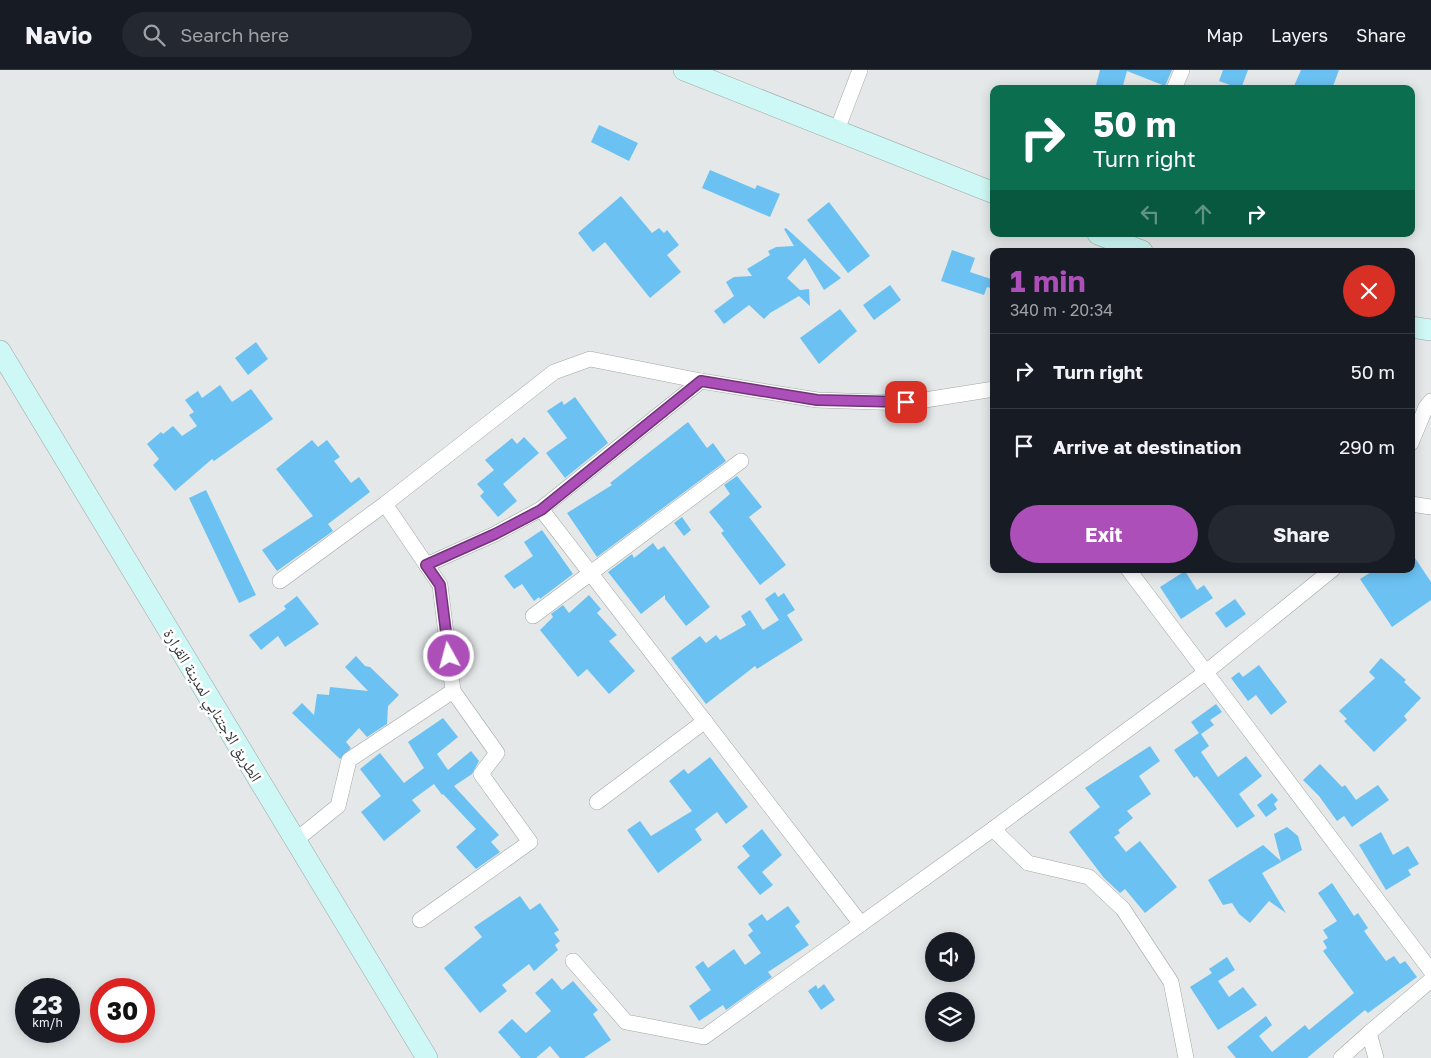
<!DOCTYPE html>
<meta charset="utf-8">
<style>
body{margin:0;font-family:"Golos Text","Noto Naskh Arabic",sans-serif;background:#242831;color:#f1f3f6;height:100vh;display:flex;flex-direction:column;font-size:19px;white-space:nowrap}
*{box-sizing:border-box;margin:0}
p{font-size:16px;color:#9ea1a6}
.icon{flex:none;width:28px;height:28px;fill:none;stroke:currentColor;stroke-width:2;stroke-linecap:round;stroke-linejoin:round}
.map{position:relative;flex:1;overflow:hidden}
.sheet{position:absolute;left:990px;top:178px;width:425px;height:325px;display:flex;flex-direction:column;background:#171b24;border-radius:10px;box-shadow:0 2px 12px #0003}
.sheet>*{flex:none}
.hud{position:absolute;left:990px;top:15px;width:425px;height:152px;border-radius:10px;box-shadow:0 2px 12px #0003;background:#0b6e4f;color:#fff;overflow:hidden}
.buttons{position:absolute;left:925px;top:862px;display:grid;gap:10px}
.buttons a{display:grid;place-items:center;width:50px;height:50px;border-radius:50%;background:#171b24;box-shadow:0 2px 12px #0003;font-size:25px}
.speed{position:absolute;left:15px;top:908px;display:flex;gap:10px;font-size:25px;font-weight:700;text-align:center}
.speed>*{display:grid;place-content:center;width:65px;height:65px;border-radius:50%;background:#171b24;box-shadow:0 2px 12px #0003;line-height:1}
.speed small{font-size:12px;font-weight:400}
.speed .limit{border:8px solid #d22;background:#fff;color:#111}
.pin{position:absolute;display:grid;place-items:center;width:42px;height:42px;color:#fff;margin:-21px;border-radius:10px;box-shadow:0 2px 8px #0006}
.me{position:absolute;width:55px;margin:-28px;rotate:353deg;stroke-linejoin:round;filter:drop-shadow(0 0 4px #0008)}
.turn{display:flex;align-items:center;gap:18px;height:105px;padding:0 20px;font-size:22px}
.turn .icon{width:65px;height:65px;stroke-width:2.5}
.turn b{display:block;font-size:35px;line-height:42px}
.lanes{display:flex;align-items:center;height:48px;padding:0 20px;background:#0003;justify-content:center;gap:25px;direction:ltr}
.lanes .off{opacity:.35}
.round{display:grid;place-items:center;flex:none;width:52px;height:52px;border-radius:26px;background:#242831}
.summary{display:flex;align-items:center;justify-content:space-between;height:85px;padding:0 20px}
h1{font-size:30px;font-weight:700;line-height:38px;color:#ad4fb9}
.button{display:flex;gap:10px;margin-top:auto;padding:10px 20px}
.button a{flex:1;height:58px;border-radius:30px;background:#ad4fb9;color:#fff;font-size:20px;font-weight:700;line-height:58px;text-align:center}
.button a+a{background:#242831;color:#f1f3f6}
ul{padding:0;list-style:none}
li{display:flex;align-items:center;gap:15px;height:75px;padding:0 20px;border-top:1px solid #363941}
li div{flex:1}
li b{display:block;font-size:19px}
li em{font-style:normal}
header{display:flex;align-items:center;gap:30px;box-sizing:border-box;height:70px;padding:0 25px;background:#171b24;border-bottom:1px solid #363941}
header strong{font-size:24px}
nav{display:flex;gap:28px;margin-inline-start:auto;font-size:18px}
.search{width:350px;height:45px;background:#242831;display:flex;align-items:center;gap:12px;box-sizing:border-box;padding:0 18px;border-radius:28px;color:#9ea1a6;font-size:19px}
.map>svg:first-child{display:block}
.building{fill:#6bc2f2}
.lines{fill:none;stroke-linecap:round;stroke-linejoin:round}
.minor-casing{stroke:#a2a6a6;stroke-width:16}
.secondary-casing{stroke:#a2a6a6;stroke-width:22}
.minor{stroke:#fff;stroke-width:15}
.secondary{stroke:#cef8f5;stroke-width:21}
.route-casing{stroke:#703378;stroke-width:12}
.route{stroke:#ad4fb9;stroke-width:9}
.labels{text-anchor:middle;stroke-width:5;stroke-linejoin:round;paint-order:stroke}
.street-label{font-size:16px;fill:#353737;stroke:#fff}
</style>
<header>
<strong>Navio</strong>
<div class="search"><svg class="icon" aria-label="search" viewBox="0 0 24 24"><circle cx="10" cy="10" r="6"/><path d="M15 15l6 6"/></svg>Search here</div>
<nav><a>Map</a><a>Layers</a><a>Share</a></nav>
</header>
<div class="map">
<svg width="1431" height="988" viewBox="0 0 1431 988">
<rect width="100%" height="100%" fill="#e4e8e9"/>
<g class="building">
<path d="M1100 0H1172L1165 16 1127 1 1122 19H1095Z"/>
<path d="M1223 0H1248L1241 19 1219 11Z"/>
<path d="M1301 0H1339L1332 19H1301L1294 16Z"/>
<path d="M599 55 638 73 629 91 591 72Z"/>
<path d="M710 100 755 119 757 115 780 124 770 147 702 118Z"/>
<path d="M621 126 652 163 659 158 664 163 667 160 679 175 667 185 681 202 650 228 605 172 593 182 578 163Z"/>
<path d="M829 132 870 186 848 203 807 150Z"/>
<path d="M786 158 841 208 824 220 805 188 787 208 800 220 809 219 810 236 799 226 770 243 764 249 749 235 724 254 714 241 734 226 726 212 734 207 752 206 747 199 770 185 768 181 776 177 794 176 784 159Z"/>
<path d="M952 180 975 188 970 202 994 210V219L987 217 984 225 941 211Z"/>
<path d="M890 215 901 230 874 250 863 235Z"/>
<path d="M840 239 857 261 819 294 800 268Z"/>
<path d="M256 272 268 289 248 305 235 288Z"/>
<path d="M220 315 232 332 251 319 273 349 214 391 212 389 175 421 153 395 159 389 147 374 161 362 163 364 173 356 182 366 197 356 189 345 194 342 185 330 198 321 202 328Z"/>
<path d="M575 327 608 373 565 408 546 383 567 368 547 341 562 331 564 335Z"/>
<path d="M688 352 707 378 713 373 726 391 597 487 567 443 612 415 610 413Z"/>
<path d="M524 367 539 383 503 414 517 431 498 447 480 426 484 422 477 414 494 400 485 390 512 368 517 374Z"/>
<path d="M312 370 318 377 327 370 340 387 334 391 351 413 359 407 370 422 328 454 333 461 277 501 262 480 313 446 276 399Z"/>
<path d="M737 406 762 437 749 447 786 495 760 515 721 463 724 461 709 442 730 424 724 415Z"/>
<path d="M206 420 256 525 239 533 189 428Z"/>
<path d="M682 447 691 460 684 466 674 453Z"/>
<path d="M542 460 573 504 540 529 539 527 534 531 522 514 514 519 504 506 533 486 524 472Z"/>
<path d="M653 473 658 480 664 476 710 537 686 556 665 529V525L641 544 608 502 632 484 634 488Z"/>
<path d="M1411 482 1431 512V530L1392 557 1360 509 1376 499H1411Z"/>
<path d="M1185 501 1197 520 1204 515 1213 528 1181 549 1160 517Z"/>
<path d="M775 522 778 527 784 523 795 540 787 545 803 570 757 599 755 596 706 634 671 588 700 566 706 573 716 565 720 570 746 555 741 546 750 540 763 560 779 550 765 529Z"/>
<path d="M589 525 601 539 597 543 617 565 609 571 635 601 609 624 587 599 578 607 540 560 553 547 551 544 563 535 569 543Z"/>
<path d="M297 526 319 554 285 577 278 566 261 580 249 565 286 539 284 536Z"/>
<path d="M1235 529 1246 544 1226 558 1215 543Z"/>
<path d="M356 586 365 596 370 597 399 625 388 636 387 654 367 667 359 658 346 672 351 678 340 689 292 643 302 633 314 645 317 624 329 625 330 617 368 621 345 597Z"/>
<path d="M1381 588 1406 610 1404 612 1421 628 1404 646 1407 650 1374 682 1344 651 1347 649 1339 641 1375 608 1369 602Z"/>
<path d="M1259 595 1287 632 1271 645 1256 625 1248 631 1231 608 1239 602 1243 607Z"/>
<path d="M1216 634 1222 642 1210 650 1214 655 1201 664 1209 676 1201 682 1218 707 1246 686 1262 706 1239 724 1255 746 1237 758 1197 706 1194 708 1174 680 1199 663 1191 652Z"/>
<path d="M443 648 458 667 437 684 448 700 471 681 479 691 472 704 454 716 499 765 491 772 500 782 476 799 456 777 476 759 443 724 442 725 434 714 412 730 421 741 384 771 361 742 381 726 360 699 380 683 404 713 424 698 408 672Z"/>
<path d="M1150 676 1160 691 1139 706 1151 724 1127 741 1133 748 1118 760 1120 763 1114 767 1126 782 1140 771 1177 817 1145 843 1125 819 1120 823 1104 808 1069 762 1100 737 1085 718Z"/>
<path d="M710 687 748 737 726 754 717 742 695 759 702 770 658 803 627 760 640 751 651 766 692 741 669 711 684 699 688 704Z"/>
<path d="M1320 694 1342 717 1345 715 1356 730 1378 715 1389 730 1352 757 1344 746 1337 751 1319 726 1303 710Z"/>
<path d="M1272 723 1278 730 1274 734 1277 739 1266 747 1257 735Z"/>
<path d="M1287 757 1298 766 1302 780 1262 803 1286 843 1269 831 1250 853 1239 844 1232 833 1223 835 1208 810 1263 775 1281 791 1274 764Z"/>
<path d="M762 759 782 785 762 802 773 815 760 825 737 797 750 786 742 776Z"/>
<path d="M1381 762 1393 785 1408 776 1419 794 1408 800 1411 805 1386 820 1359 775Z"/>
<path d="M1332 813 1354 846 1358 843 1368 858 1364 861 1386 891 1394 886 1400 894 1405 891 1417 907 1368 943 1365 940 1307 988H1236L1227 977 1266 946 1272 955 1259 966 1272 982 1305 955 1309 960 1354 923 1323 881 1327 878 1323 871 1328 868 1323 860 1337 851 1318 823Z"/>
<path d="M520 826 530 840 540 833 559 860 554 863 560 871 555 875 558 880 534 901 529 894 502 915 507 921 480 943 444 898 482 867 474 857Z"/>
<path d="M788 836 800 852 795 856 809 875 768 902 772 907 726 940 723 935 699 951 689 936 711 920 695 897 703 891 708 898 734 879 745 895 761 883 748 865 753 861 748 854 762 844 767 851Z"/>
<path d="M1227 887 1235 900 1218 911 1229 927 1243 917 1257 935 1218 960 1190 917 1212 903 1209 899Z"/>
<path d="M552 908 562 920 573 911 598 940 593 944 611 970 584 988H560L550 976 536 988H521L498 962 512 949 526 963 551 941 535 923Z"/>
<path d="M824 914 835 930 821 940 808 921 816 915 818 919Z"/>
</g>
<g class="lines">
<g class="minor-casing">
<g id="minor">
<path d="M1174 19 1182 0"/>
<path d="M837 60 860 0"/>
<path d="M1411 373 1426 337 1431 331"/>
<path d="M385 434 554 302 590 289 701 311 817 330 906 333 994 319"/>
<path d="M1411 434 1431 437"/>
<path d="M541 439 861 854"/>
<path d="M426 495 495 464 541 439 701 311"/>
<path d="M1128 499 1431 901"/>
<path d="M280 511 385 434 440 515 453 621 349 690 338 736 296 770"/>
<path d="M533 546 741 391"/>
<path d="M597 732 705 651"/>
<path d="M420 850 530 772 481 704 497 683 453 621"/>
<path d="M573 891 626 952 704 967 993 759"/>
<path d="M1186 988 1171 912 1123 839 1089 807 1028 793 993 759 1206 602 1333 499"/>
<path d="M1341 988 1369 963"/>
<path d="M1376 988 1369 963 1431 910"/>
</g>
</g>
<g class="secondary-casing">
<g id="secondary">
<path d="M684 0 994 123"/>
<path d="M1098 164 1142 181"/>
<path d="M1411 257 1431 260"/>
<path d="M0 281 427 988"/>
</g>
</g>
<use href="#minor" class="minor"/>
<use href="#secondary" class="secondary"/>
</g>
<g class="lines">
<g class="route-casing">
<path id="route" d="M449 586 440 515 426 495 495 464 541 440 701 311 817 330 906 332"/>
</g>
<use href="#route" class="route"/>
</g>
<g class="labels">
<g class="street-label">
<text transform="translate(213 635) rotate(59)" y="6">الطريق الاجتنابي لمدينة القرارة</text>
</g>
</g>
</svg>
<div class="buttons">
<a><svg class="icon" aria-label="sound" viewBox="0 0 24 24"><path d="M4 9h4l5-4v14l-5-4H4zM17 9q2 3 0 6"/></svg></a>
<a><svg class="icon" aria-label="layers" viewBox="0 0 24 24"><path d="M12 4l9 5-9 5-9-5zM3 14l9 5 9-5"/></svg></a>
</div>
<div class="speed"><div>23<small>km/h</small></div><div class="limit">30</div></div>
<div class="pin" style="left:906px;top:332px;background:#d93025"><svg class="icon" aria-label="arrive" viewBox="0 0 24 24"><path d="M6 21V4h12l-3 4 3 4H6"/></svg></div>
<svg class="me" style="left:449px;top:586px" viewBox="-20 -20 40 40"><circle r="17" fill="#ad4fb9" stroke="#fff" stroke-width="3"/><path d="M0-11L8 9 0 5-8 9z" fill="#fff"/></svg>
<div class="hud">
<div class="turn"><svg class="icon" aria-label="right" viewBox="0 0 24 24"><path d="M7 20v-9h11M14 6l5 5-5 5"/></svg><div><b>50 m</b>Turn right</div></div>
<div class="lanes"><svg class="icon off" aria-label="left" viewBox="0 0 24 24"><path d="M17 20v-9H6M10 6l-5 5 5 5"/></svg><svg class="icon off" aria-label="ahead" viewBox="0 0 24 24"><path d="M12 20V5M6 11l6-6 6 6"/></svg><svg class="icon" aria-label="right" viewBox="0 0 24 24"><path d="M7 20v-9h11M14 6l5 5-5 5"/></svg></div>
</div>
<section class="sheet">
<div class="summary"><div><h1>1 min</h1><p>340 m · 20:34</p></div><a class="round" style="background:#d93025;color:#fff"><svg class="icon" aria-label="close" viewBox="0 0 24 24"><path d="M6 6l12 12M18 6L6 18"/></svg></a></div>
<ul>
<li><svg class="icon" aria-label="right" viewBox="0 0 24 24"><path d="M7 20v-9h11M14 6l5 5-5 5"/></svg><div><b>Turn right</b></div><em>50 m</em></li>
<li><svg class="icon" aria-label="arrive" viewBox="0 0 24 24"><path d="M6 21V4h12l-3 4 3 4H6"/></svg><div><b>Arrive at destination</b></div><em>290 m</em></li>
</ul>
<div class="button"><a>Exit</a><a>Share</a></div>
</section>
</div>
